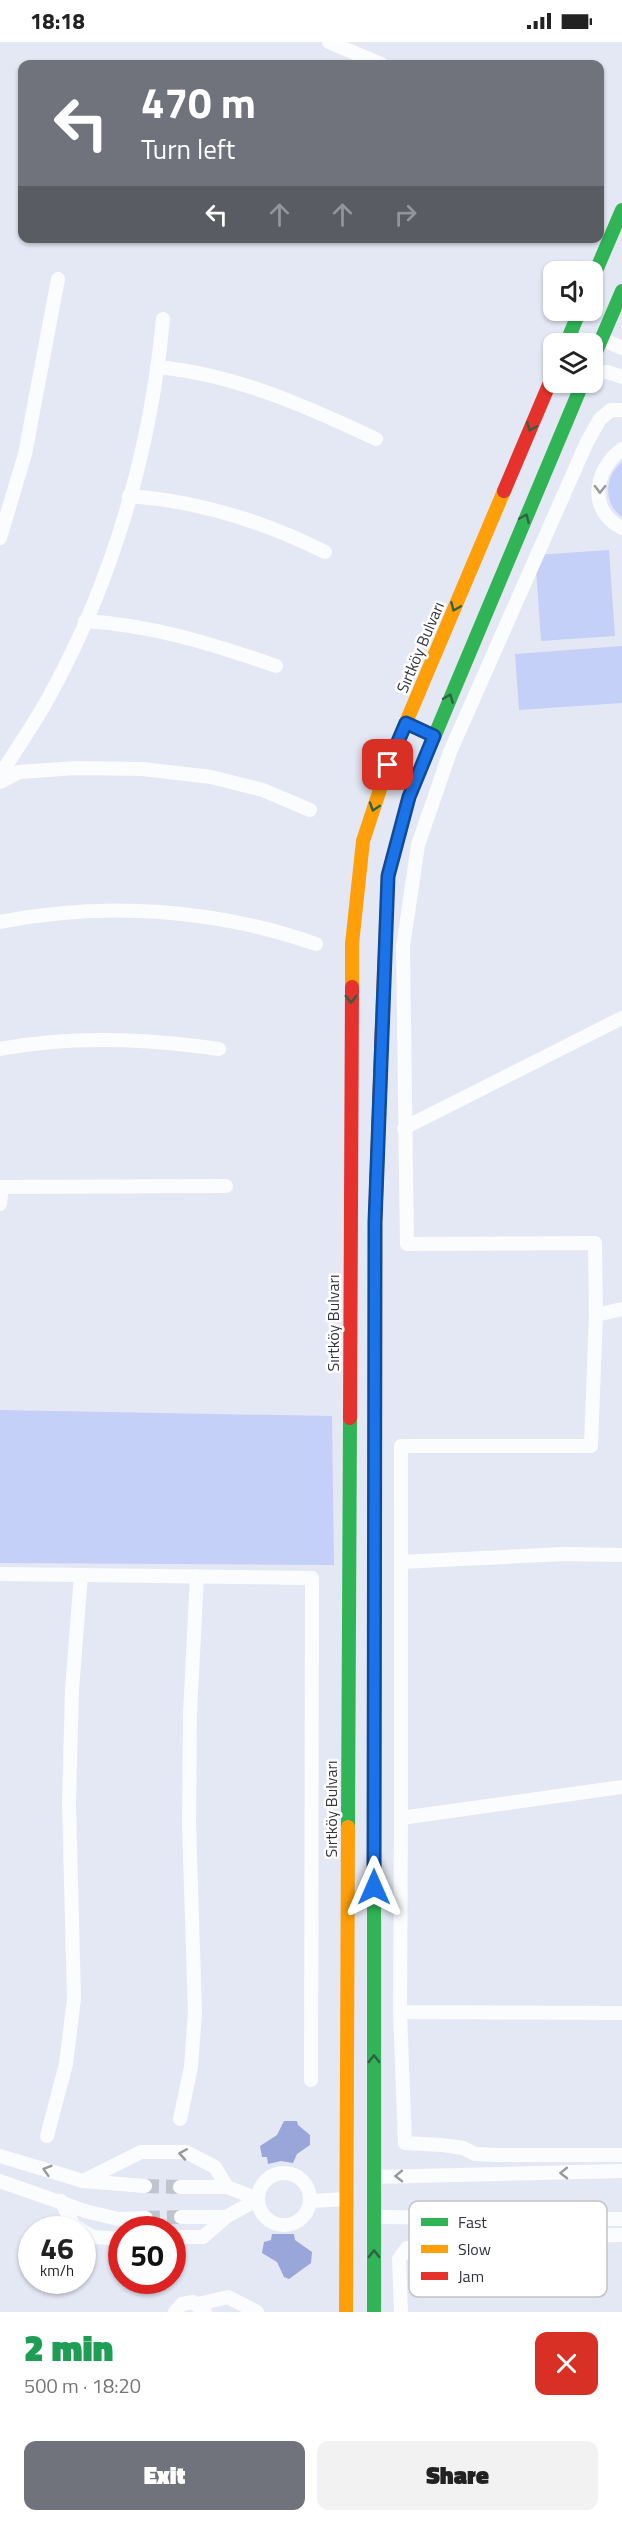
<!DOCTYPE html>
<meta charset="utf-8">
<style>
body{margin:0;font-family:"Titillium Web",sans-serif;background:#f2f2f2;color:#222;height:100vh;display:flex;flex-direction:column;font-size:22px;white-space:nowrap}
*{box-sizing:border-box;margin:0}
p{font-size:20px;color:#767676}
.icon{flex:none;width:33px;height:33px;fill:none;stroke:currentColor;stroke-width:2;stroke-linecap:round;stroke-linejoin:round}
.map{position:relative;height:2270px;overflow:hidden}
.drawer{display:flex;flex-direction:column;background:#fff;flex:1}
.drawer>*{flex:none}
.guide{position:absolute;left:18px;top:18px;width:586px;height:183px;border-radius:12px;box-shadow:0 2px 4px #0004;background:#70737c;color:#fff;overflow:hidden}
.controls{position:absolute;left:543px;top:219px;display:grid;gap:12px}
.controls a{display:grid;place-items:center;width:60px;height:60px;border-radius:12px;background:#fff;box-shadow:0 2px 4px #0004;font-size:30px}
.speed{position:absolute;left:18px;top:2174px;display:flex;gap:12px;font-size:30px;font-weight:700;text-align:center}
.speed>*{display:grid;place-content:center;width:78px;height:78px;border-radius:50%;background:#fff;box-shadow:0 2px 4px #0004;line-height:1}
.speed small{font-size:15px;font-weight:400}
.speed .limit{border:9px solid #d22;background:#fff;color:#111}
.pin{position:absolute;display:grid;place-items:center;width:51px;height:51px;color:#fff;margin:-26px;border-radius:12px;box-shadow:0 3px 9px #0006}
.me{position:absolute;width:66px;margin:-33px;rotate:0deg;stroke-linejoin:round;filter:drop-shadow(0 0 4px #0008)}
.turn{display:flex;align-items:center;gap:21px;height:126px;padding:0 24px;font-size:27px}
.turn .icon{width:78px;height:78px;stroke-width:2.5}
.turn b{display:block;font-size:42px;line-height:51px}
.lanes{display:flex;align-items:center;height:57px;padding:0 24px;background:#0003;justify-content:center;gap:30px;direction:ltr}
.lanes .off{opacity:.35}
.round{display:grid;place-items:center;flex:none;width:63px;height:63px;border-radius:12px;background:#f2f2f2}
.summary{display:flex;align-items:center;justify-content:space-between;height:102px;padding:0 24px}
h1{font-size:36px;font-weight:800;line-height:45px;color:#1e9e55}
.action{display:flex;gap:12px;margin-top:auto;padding:12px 24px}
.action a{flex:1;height:69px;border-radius:12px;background:#70737c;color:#fff;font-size:24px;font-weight:800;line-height:69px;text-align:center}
.action a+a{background:#f2f2f2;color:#222}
.status{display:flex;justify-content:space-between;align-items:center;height:42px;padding:0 30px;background:#fff;direction:ltr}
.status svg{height:16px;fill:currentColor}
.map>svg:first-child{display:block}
.green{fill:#c5d0f8}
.water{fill:#98a6da}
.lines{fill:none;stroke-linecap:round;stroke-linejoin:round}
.street-tunnel{stroke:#c0c4cf;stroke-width:14;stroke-dasharray:14 7;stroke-linecap:butt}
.street{stroke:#fbfcfd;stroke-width:14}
.fast{stroke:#30b455;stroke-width:14}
.slow{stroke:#ff9f0a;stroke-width:14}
.jam{stroke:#e5322d;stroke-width:14}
.oneway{stroke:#316145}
.oneway2{stroke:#96989c}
.route-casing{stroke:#114b97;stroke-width:15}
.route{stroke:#1a73e8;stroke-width:10}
.labels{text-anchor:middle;stroke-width:5;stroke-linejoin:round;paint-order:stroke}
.street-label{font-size:16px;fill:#31343c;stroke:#fff}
.key{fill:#fff;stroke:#c1c2c4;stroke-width:1.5}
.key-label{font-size:16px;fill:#31343c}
</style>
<div class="status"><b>18:18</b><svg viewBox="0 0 49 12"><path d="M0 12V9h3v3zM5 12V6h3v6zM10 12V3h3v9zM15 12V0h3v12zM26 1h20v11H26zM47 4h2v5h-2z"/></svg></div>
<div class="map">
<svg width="622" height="2270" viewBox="0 0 622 2270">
<rect width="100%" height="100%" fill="#e4e8f4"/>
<g class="green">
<path d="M622 420V475C603 462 604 434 622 420Z"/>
<path d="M609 508 615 594 541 599 535 513Z"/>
<path d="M622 604V661L519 668 515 612Z"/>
<path d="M0 1368 332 1374 334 1523 0 1521Z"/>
</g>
<g class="water">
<path d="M284 2079H297L298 2083 310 2093V2103L297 2112 293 2121 281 2119 268 2122 267 2115H262L260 2104 277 2093Z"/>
<path d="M272 2192H294L295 2198 312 2210 311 2221 289 2237 284 2235 277 2220 262 2211 264 2200 271 2198Z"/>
</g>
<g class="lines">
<g class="street-tunnel">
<path d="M145 2144 180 2145"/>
<path d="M146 2176 181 2175"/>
</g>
<g class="street">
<path d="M329 0 381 22"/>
<path d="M602 297 622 306"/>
<path d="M157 325C234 332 306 364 376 397"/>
<path d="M592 332 608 330 622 335"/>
<path d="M622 368H611L600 377 587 400 450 710 418 803 403 905 407 1202 595 1201 596 1273 591 1404H401V1520L564 1512 622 1513"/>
<path d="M622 407C594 428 587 468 622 486"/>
<path d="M129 454C199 459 263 479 325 510"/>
<path d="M0 496 25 412 58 237"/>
<path d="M85 579C152 583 213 602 276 624"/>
<path d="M0 734C16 707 35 681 50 653 113 538 151 407 163 277"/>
<path d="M0 740 19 730 76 726 143 727 211 735 263 748 310 768"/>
<path d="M0 880C105 859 216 867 316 902"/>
<path d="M0 1007C73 993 146 997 219 1007"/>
<path d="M404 1086 622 976"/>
<path d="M0 1145 226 1144"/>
<path d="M0 1162 2 1145"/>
<path d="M596 1273 622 1267"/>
<path d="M0 1532 312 1536 311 2038"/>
<path d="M622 1745 401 1776 400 1970 622 1971"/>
<path d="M401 1776V1520"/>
<path d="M400 1970 405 2101 442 2103 463 2106 475 2112 497 2113H622"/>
<path d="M180 2077 191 2025 195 1970 189 1782 190 1672 197 1534"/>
<path d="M47 2094 66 2022 74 1957 69 1761 72 1648 81 1533"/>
<path d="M0 2114 83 2139 145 2144"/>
<circle cx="284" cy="2157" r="26"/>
<path d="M374 2135 622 2129"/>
<path d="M0 2139 85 2169 118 2177 146 2176"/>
<path d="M83 2139 141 2110H186L215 2125 227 2145"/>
<path d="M180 2145H227L258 2157 226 2175H181"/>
<path d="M61 2159 74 2184 80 2187"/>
<path d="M311 2159 346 2157"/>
<path d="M374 2175 622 2177"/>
<path d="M82 2189 93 2195 122 2197"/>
<path d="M181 2195H203L226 2175"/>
<path d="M198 2262 228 2255 257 2270"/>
<path d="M175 2270 182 2262 193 2260 205 2270"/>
<path d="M401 2270 399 2217 407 2206 466 2202 487 2195 622 2193"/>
</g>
<g class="fast">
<path d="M592 238 622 168"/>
<path d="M566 302 580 268"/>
<path d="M592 319 622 249"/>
<path d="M427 712 583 340"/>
<path d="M348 1785 350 1376"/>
<path d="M374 2270V1790"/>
</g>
<g class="slow">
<path d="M352 945V902L363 799 388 723 504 449"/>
<path d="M382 982 388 834 409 755 427 712"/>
<path d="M374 1790 375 1344"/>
<path d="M346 2270 348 1785"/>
</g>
<g class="jam">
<path d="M504 449 554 331"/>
<path d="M375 1344V1181L382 982"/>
<path d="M350 1376 352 945"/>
</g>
</g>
<defs><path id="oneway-chevron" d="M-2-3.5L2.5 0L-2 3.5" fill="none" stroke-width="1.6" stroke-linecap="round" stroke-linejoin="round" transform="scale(1.5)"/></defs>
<g class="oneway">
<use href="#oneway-chevron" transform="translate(531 385) rotate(113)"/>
<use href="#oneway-chevron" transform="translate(525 476) rotate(-67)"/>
<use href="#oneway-chevron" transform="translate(455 565) rotate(113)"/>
<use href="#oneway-chevron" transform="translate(449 656) rotate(-68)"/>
<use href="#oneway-chevron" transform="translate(374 765) rotate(108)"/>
<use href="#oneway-chevron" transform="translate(351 957) rotate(90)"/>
<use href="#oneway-chevron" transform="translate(374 2017) rotate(-90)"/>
<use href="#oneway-chevron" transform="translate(374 2212) rotate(-90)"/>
</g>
<g class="oneway2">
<use href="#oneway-chevron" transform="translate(600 447) rotate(91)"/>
<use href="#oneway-chevron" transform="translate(183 2112) rotate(-171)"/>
<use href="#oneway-chevron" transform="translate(47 2128) rotate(-163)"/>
<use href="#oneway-chevron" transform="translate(564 2131) rotate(179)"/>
<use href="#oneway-chevron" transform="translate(399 2134) rotate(179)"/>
</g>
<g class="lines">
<g class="route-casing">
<path id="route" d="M374 1845 375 1180 388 834 409 755 434 694 406 681 388 723"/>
</g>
<use href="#route" class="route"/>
</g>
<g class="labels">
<g class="street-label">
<text transform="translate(420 605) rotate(-67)" y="6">Sırtköy Bulvarı</text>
<text transform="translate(333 1281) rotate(-90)" y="6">Sırtköy Bulvarı</text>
<text transform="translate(331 1767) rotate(-90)" y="6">Sırtköy Bulvarı</text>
</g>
</g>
<rect x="409" y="2159" width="198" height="96" rx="9" class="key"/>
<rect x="421" y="2176" width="27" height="8" fill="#30b455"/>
<rect x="421" y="2203" width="27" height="8" fill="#ff9f0a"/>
<rect x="421" y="2230" width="27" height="8" fill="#e5322d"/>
<g class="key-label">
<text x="458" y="2186">Fast</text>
<text x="458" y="2213">Slow</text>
<text x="458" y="2240">Jam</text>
</g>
</svg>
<div class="controls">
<a><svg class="icon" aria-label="sound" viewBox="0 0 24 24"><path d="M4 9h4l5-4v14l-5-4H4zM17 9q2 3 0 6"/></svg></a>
<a><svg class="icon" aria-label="layers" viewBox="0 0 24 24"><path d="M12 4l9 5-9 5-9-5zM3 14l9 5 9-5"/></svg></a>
</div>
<div class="speed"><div>46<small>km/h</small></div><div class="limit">50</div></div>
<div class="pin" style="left:388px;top:723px;background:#d93025"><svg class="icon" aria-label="arrive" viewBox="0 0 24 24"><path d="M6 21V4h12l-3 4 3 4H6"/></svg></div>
<svg class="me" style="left:374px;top:1845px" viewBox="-20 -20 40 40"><path d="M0-17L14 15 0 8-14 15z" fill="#1a73e8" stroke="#fff" stroke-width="4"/></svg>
<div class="guide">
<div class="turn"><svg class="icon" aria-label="left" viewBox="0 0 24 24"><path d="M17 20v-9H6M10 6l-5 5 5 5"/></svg><div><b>470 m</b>Turn left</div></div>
<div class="lanes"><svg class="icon" aria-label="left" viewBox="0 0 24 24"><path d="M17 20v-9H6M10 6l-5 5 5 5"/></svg><svg class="icon off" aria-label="ahead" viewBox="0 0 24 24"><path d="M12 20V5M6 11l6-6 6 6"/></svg><svg class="icon off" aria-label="ahead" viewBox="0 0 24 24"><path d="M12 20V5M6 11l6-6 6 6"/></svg><svg class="icon off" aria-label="right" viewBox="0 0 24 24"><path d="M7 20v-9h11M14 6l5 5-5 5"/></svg></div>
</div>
</div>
<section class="drawer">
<div class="summary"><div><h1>2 min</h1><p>500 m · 18:20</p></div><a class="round" style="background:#d93025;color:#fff"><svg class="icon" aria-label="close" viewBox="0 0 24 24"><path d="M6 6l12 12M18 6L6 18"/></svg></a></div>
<div class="action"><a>Exit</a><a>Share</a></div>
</section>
